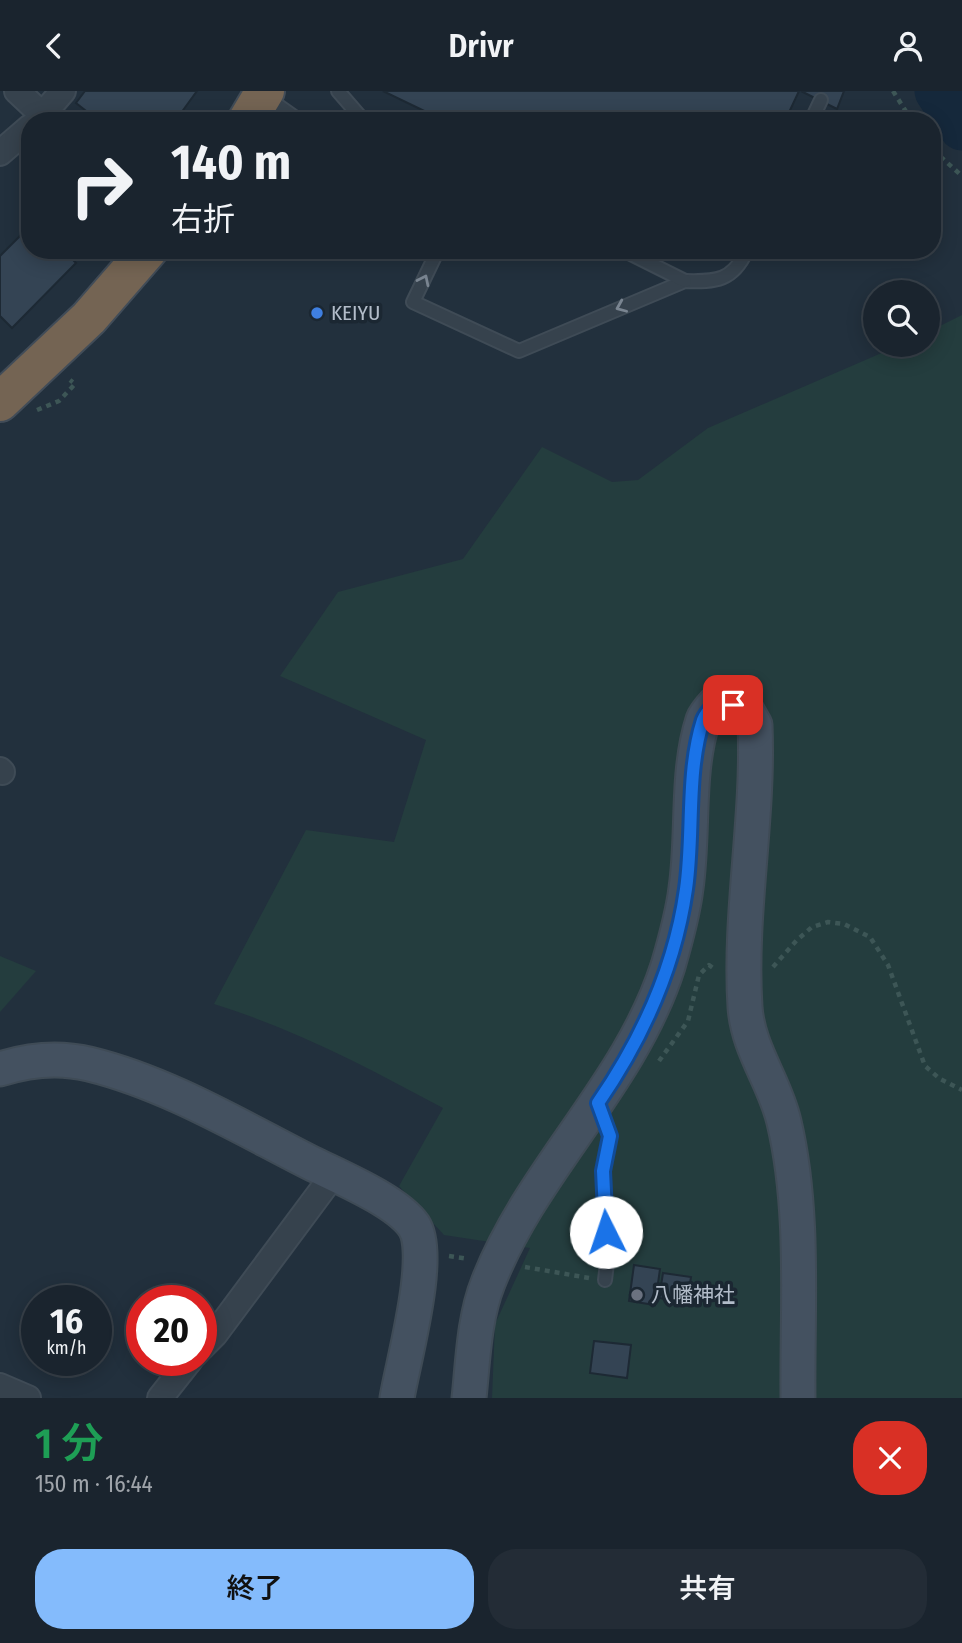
<!DOCTYPE html>
<html lang="ja">
<meta charset="utf-8">
<style>
body{margin:0;font-family:"Fira Sans Condensed","Noto Sans JP",sans-serif;background:#232c36;color:#f1f3f6;height:100vh;display:flex;flex-direction:column;font-size:26px;white-space:nowrap}
*{box-sizing:border-box;margin:0}
p{font-size:23px;color:#9fa4aa}
.icon{flex:none;width:38px;height:38px;fill:none;stroke:currentColor;stroke-width:2;stroke-linecap:round;stroke-linejoin:round}
.map{position:relative;height:1307px;overflow:hidden}
.drawer{display:flex;flex-direction:column;background:#1a242e;flex:1}
.drawer>*{flex:none}
.hud{position:absolute;left:21px;top:21px;width:920px;height:147px;border-radius:28px;box-shadow:0 4px 18px #0003,0 0 0 2px #38414a;background:#1a242e;color:#f1f3f6;overflow:hidden}
.fabs{position:absolute;left:863px;top:189px;display:grid;gap:14px}
.fabs a{display:grid;place-items:center;width:77px;height:77px;border-radius:50%;background:#1a242e;box-shadow:0 4px 18px #0003,0 0 0 2px #38414a;font-size:35px}
.speed{position:absolute;left:21px;top:1194px;display:flex;gap:14px;font-size:35px;font-weight:700;text-align:center}
.speed>*{display:grid;place-content:center;width:91px;height:91px;border-radius:50%;background:#1a242e;box-shadow:0 4px 18px #0003,0 0 0 2px #38414a;line-height:1}
.speed small{font-size:18px;font-weight:400}
.speed .limit{border:10px solid #d22;background:#fff;color:#111}
.pin{position:absolute;display:grid;place-items:center;width:60px;height:60px;color:#fff;margin:-30px;border-radius:14px;box-shadow:0 4px 10px #0006}
.me{position:absolute;width:77px;margin:-38px;rotate:356deg;stroke-linejoin:round;filter:drop-shadow(0 0 5px #0008)}
.turn{display:flex;align-items:center;gap:24px;height:147px;padding:0 35px;font-size:32px}
.turn .icon{width:91px;height:91px;stroke-width:2.5}
.turn b{display:block;font-size:49px;line-height:60px}
.round{display:grid;place-items:center;flex:none;width:74px;height:74px;border-radius:28px;background:#232c36}
.overview{display:flex;align-items:center;justify-content:space-between;height:119px;padding:0 35px}
h1{font-size:42px;font-weight:600;line-height:52px;color:#1e9e55}
.button{display:flex;gap:14px;margin-top:auto;padding:14px 35px}
.button a{flex:1;height:80px;border-radius:28px;background:#84bbfc;color:#111;font-size:28px;font-weight:600;line-height:80px;text-align:center}
.button a+a{background:#232c36;color:#f1f3f6}
header{display:flex;justify-content:space-between;align-items:center;height:91px;padding:0 35px;background:#1a242e;font-size:32px;font-weight:600}
.map>svg:first-child{display:block}
.green{fill:#243d3e}
.lines{fill:none;stroke-linecap:round;stroke-linejoin:round}
.river{stroke:#15283b;stroke-width:47}
.building{fill:#344454;stroke:#1d2934;stroke-width:2}
.lane-casing{stroke:#3f4b56;stroke-width:16}
.street-casing{stroke:#3f4b56;stroke-width:28}
.secondary-casing{stroke:#3f4b56;stroke-width:37}
.highway-casing{stroke:#414c58;stroke-width:42}
.path{stroke:#3d5656;stroke-width:4.5;stroke-dasharray:5 5;stroke-linecap:butt}
.lane{stroke:#36424d;stroke-width:12}
.street{stroke:#36424d;stroke-width:24}
.secondary{stroke:#445160;stroke-width:33}
.highway{stroke:#746453;stroke-width:38}
.oneway{stroke:#7a8591}
.route-casing{stroke:#114b97;stroke-width:18}
.route{stroke:#1a73e8;stroke-width:12}
.shop-dot{fill:#3f7fe0;stroke:#1b2732;stroke-width:2.5}
.worship-dot{fill:#6b7280;stroke:#1b2732;stroke-width:2.5}
.labels{text-anchor:middle;stroke-width:7;stroke-linejoin:round;paint-order:stroke}
.poi-label{font-size:21px;fill:#b2bcc9;stroke:#1b2732;text-anchor:start}
</style>
<header><svg class="icon" aria-label="back" viewBox="0 0 24 24"><path d="M15 5l-7 7 7 7"/></svg>Drivr<svg class="icon" aria-label="person" viewBox="0 0 24 24"><circle cx="12" cy="8" r="4"/><path d="M4 21q1-7 8-7t8 7"/></svg></header>
<div class="map">
<svg width="962" height="1307" viewBox="0 0 962 1307">
<rect width="100%" height="100%" fill="#22303d"/>
<g class="green">
<path d="M962 224V1307H492L495 1233 530 1157 444 1144 399 1095 443 1017C369 977 295 938 214 913L306 739 394 751 426 649 280 585 338 501 463 468 542 356 612 391 638 389 708 337 900 254H928V241Z"/>
<path d="M0 865 36 880 0 921Z"/>
</g>
<g class="lines">
<path class="river" d="M938 0 962 36"/>
</g>
<g class="building">
<path d="M85 0H197L181 22 191 30H99L76 12Z"/>
<path d="M383 0H799L785 30H445Z"/>
<path d="M801 0H844L837 18Z"/>
<path d="M30 135V159H64L76 172 12 237 0 225V165Z"/>
<path d="M634 1174 660 1178 655 1214 629 1210Z"/>
<path d="M663 1182 691 1186 687 1211 659 1207Z"/>
<path d="M594 1250 631 1254 627 1287 590 1282Z"/>
</g>
<g class="lines">
<g class="lane-casing">
<g id="lane">
<path d="M338 0 364 30"/>
<path d="M266 6 300 30"/>
<path d="M811 30 821 9"/>
<path d="M438 159 413 211 519 260 685 190C716 191 733 190 747 159"/>
<path d="M623 159 685 190"/>
<path d="M599 1016 610 1045 603 1080 608 1164 605 1189"/>
</g>
</g>
<g class="street-casing">
<g id="street">
<path d="M17 0 49 30"/>
<path d="M37 30 63 0"/>
<path d="M0 62 30 36"/>
<path d="M0 679 2 681"/>
<path d="M201 1257 215 1243 334 1083"/>
<path d="M0 1295 28 1307"/>
<path d="M160 1307 190 1269"/>
</g>
</g>
<g class="secondary-casing">
<g id="secondary">
<path d="M0 978C28 969 60 966 89 973 167 992 240 1036 311 1072 339 1086 397 1110 414 1135 433 1164 403 1271 397 1307"/>
<path d="M469 1307C473 1270 474 1227 488 1192 532 1078 630 994 668 875 675 851 683 823 686 797 694 742 686 682 703 629 706 621 714 614 719 608L747 620 755 634C759 728 739 822 745 916 748 959 775 991 784 1031 805 1120 797 1217 798 1307"/>
</g>
</g>
<g class="highway-casing">
<g id="highway">
<path d="M247 30 265 0"/>
<path d="M0 311 89 227 148 159"/>
</g>
</g>
<g class="path">
<path d="M893 0 912 30"/>
<path d="M933 59 962 85"/>
<path d="M37 319 59 310 75 293 70 289"/>
<path d="M773 876 797 849 812 836 828 831 844 833 870 846 888 874 925 975 940 988 962 999"/>
<path d="M659 970 688 930 699 884 709 874 713 877"/>
<path d="M449 1165 468 1168"/>
<path d="M525 1176 589 1187"/>
</g>
<use href="#lane" class="lane"/>
<use href="#street" class="street"/>
<use href="#secondary" class="secondary"/>
<use href="#highway" class="highway"/>
</g>
<defs><path id="oneway-chevron" d="M-2-3.5L2.5 0L-2 3.5" fill="none" stroke-width="1.6" stroke-linecap="round" stroke-linejoin="round" transform="scale(1.75)"/></defs>
<g class="oneway">
<use href="#oneway-chevron" transform="translate(424 189) rotate(-64)"/>
<use href="#oneway-chevron" transform="translate(621 216) rotate(157)"/>
</g>
<g class="lines">
<g class="route-casing">
<path id="route" d="M606 1141 603 1080 610 1045 598 1012C642 948 675 876 686 798 694 743 686 682 703 629 706 621 714 614 719 608L733 614"/>
</g>
<use href="#route" class="route"/>
</g>
<circle class="shop-dot" cx="317" cy="222" r="7"/>
<circle class="worship-dot" cx="637" cy="1204" r="7"/>
<g class="labels">
<g class="poi-label">
<text x="331" y="229">KEIYU</text>
<text x="651" y="1211">八幡神社</text>
</g>
</g>
</svg>
<div class="fabs">
<a><svg class="icon" aria-label="search" viewBox="0 0 24 24"><circle cx="10" cy="10" r="6"/><path d="M15 15l6 6"/></svg></a>
</div>
<div class="speed"><div>16<small>km/h</small></div><div class="limit">20</div></div>
<div class="pin" style="left:733px;top:614px;background:#d93025"><svg class="icon" aria-label="arrive" viewBox="0 0 24 24"><path d="M6 21V4h12l-3 4 3 4H6"/></svg></div>
<svg class="me" style="left:606px;top:1141px" viewBox="-20 -20 40 40"><circle r="19" fill="#fff"/><path d="M0-13L10 11 0 6-10 11z" fill="#1a73e8"/></svg>
<div class="hud">
<div class="turn"><svg class="icon" aria-label="right" viewBox="0 0 24 24"><path d="M7 20v-9h11M14 6l5 5-5 5"/></svg><div><b>140 m</b>右折</div></div>
</div>
</div>
<section class="drawer">
<div class="overview"><div><h1>1 分</h1><p>150 m · 16:44</p></div><a class="round" style="background:#d93025;color:#fff"><svg class="icon" aria-label="close" viewBox="0 0 24 24"><path d="M6 6l12 12M18 6L6 18"/></svg></a></div>
<div class="button"><a>終了</a><a>共有</a></div>
</section>
